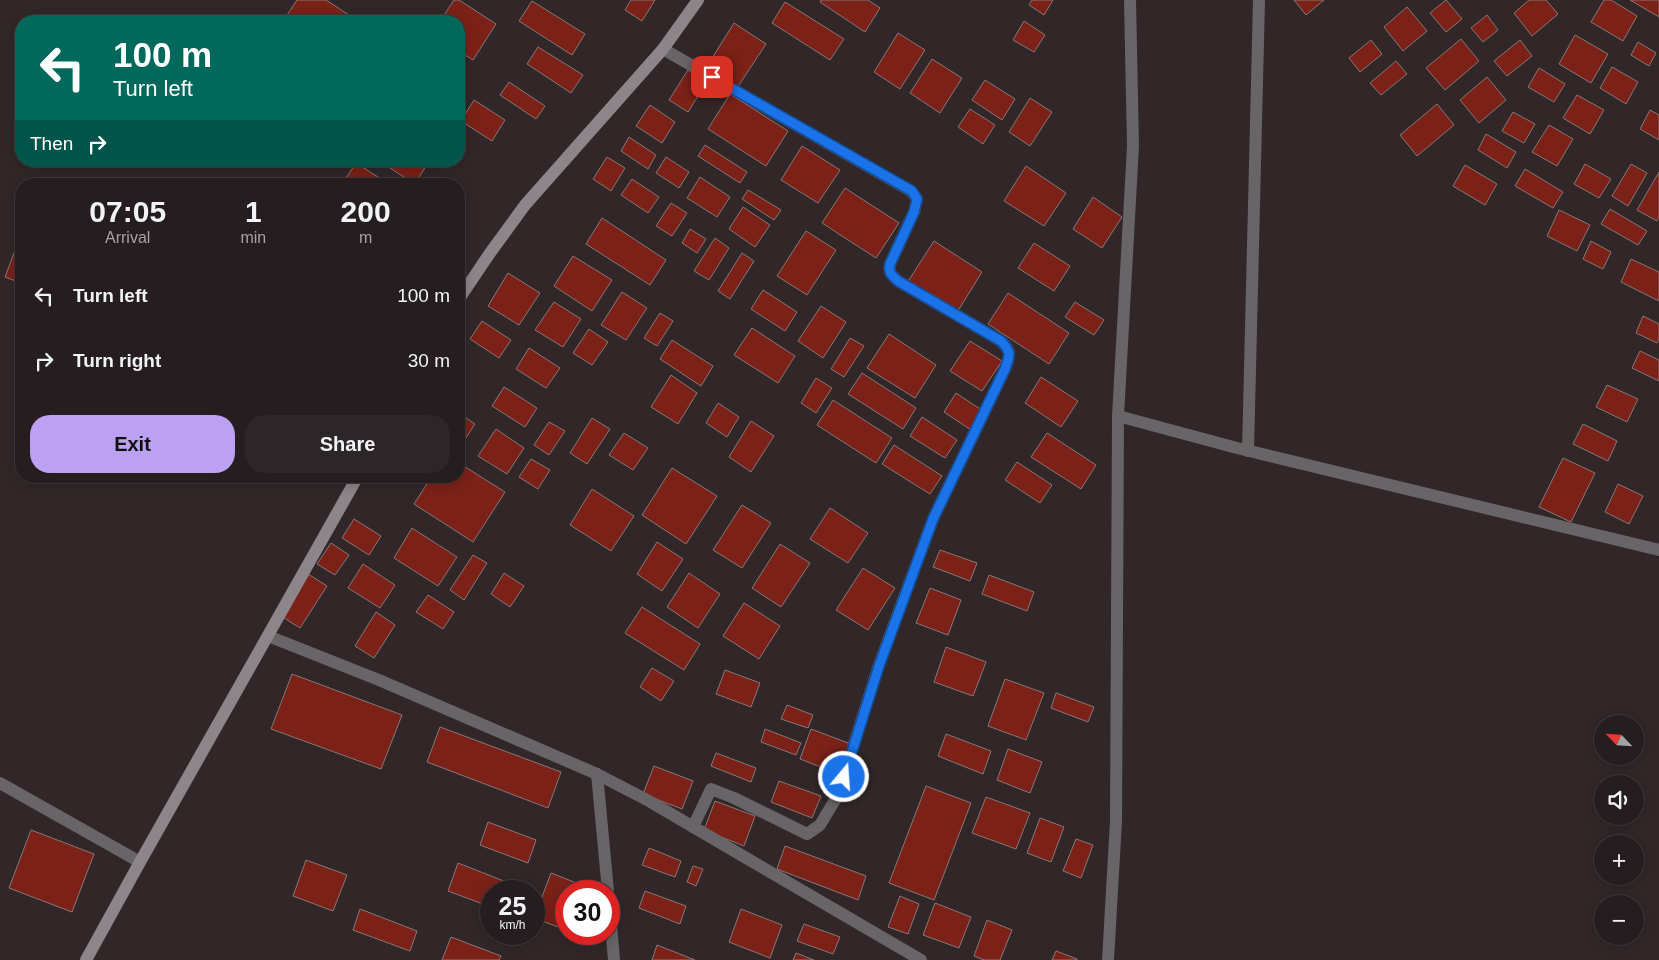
<!DOCTYPE html>
<meta charset="utf-8">
<style>
body{margin:0;font-family:Arial,sans-serif;background:#2d2628;color:#f1f3f6;height:100vh;display:flex;flex-direction:column;font-size:19px;white-space:nowrap}
*{box-sizing:border-box;margin:0}
p{font-size:16px;color:#a3a2a4}
.icon{flex:none;width:28px;height:28px;fill:none;stroke:currentColor;stroke-width:2;stroke-linecap:round;stroke-linejoin:round}
.map{position:relative;flex:1;overflow:hidden}
.sheet{position:absolute;left:15px;top:178px;width:450px;height:305px;display:flex;flex-direction:column;background:#251d1f;border-radius:20px;box-shadow:0 2px 12px #0003,0 0 0 1px #423b3d}
.sheet>*{flex:none}
.guide{position:absolute;left:15px;top:15px;width:450px;height:152px;border-radius:20px;box-shadow:0 2px 12px #0003,0 0 0 1px #423b3d;background:#00695c;color:#fff;overflow:hidden}
.needle{width:32px;rotate:295deg}
.fabs{position:absolute;left:1594px;top:715px;display:grid;gap:10px}
.fabs a{display:grid;place-items:center;width:50px;height:50px;border-radius:50%;background:#251d1f;box-shadow:0 2px 12px #0003,0 0 0 1px #423b3d;font-size:25px}
.speed{position:absolute;left:480px;top:880px;display:flex;gap:10px;font-size:25px;font-weight:700;text-align:center}
.speed>*{display:grid;place-content:center;width:65px;height:65px;border-radius:50%;background:#251d1f;box-shadow:0 2px 12px #0003,0 0 0 1px #423b3d;line-height:1}
.speed small{font-size:12px;font-weight:400}
.speed .limit{border:8px solid #d22;background:#fff;color:#111}
.pin{position:absolute;display:grid;place-items:center;width:42px;height:42px;color:#fff;margin:-21px;border-radius:10px;box-shadow:0 2px 8px #0006}
.me{position:absolute;width:55px;margin:-28px;rotate:18deg;stroke-linejoin:round;filter:drop-shadow(0 0 4px #0008)}
.turn{display:flex;align-items:center;gap:18px;height:105px;padding:0 15px;font-size:22px}
.turn .icon{width:65px;height:65px;stroke-width:2.5}
.turn b{display:block;font-size:35px;line-height:42px}
.then{display:flex;align-items:center;height:48px;padding:0 15px;background:#0003;gap:10px;font-size:19px}
.eta{display:flex;justify-content:space-evenly;align-items:center;height:85px;text-align:center}
.eta b{font-size:30px;font-weight:700;line-height:35px}
.primary-button{display:flex;gap:10px;margin-top:auto;padding:10px 15px}
.primary-button a{flex:1;height:58px;border-radius:20px;background:#bca0f2;color:#111;font-size:20px;font-weight:700;line-height:58px;text-align:center}
.primary-button a+a{background:#2d2628;color:#f1f3f6}
ul{padding:0;list-style:none}
li{display:flex;align-items:center;gap:15px;height:65px;padding:0 15px}
li div{flex:1}
li b{display:block;font-size:19px}
li em{font-style:normal}
.map>svg:first-child{display:block}
.building{fill:#7b2118;stroke:#857977}
.lines{fill:none;stroke-linecap:round;stroke-linejoin:round}
.minor{stroke:#696467;stroke-width:12}
.secondary{stroke:#8c8589;stroke-width:12}
.route-casing{stroke:#114b97;stroke-width:12}
.route{stroke:#1a73e8;stroke-width:9}
</style>
<div class="map">
<svg width="1659" height="960" viewBox="0 0 1659 960">
<rect width="100%" height="100%" fill="#312729"/>
<g class="building">
<path d="M297 0H326L352 17 349 21H283Z"/>
<path d="M454 0H459L496 24 473 60 459 51V21H440Z"/>
<path d="M631 0H655L642 21 625 10Z"/>
<path d="M821 0H868L880 8 865 32 820 2Z"/>
<path d="M1032 0H1053L1044 15 1029 5Z"/>
<path d="M1294 0H1324L1306 15Z"/>
<path d="M1446 0 1462 19 1446 32 1430 13Z"/>
<path d="M1529 0H1546L1558 14 1532 36 1514 13Z"/>
<path d="M1604 0H1611L1637 16 1623 41 1591 22Z"/>
<path d="M1630 0H1659V17Z"/>
<path d="M532 1 585 34 572 55 519 21Z"/>
<path d="M785 2 844 39 830 60 772 23Z"/>
<path d="M1407 7 1427 31 1403 51 1384 27Z"/>
<path d="M1487 15 1498 30 1483 42 1471 28Z"/>
<path d="M1024 21 1045 35 1034 52 1013 40Z"/>
<path d="M734 23 766 44 737 88 706 68Z"/>
<path d="M898 33 925 50 900 89 874 72Z"/>
<path d="M1575 35 1608 54 1591 83 1559 64Z"/>
<path d="M1461 39 1479 61 1445 90 1426 68Z"/>
<path d="M1371 40 1382 54 1360 72 1349 58Z"/>
<path d="M1520 40 1532 56 1507 76 1494 61Z"/>
<path d="M1638 42 1656 53 1649 66 1631 55Z"/>
<path d="M538 47 583 75 571 93 527 64Z"/>
<path d="M932 59 962 78 940 113 910 93Z"/>
<path d="M1396 61 1407 74 1381 95 1370 83Z"/>
<path d="M1612 67 1638 82 1626 104 1600 88Z"/>
<path d="M1539 68 1565 84 1554 102 1528 87Z"/>
<path d="M688 70 707 82 688 112 669 100Z"/>
<path d="M1487 77 1506 100 1479 123 1460 100Z"/>
<path d="M985 80 1015 99 1002 120 972 100Z"/>
<path d="M509 82 545 106 536 119 500 95Z"/>
<path d="M730 94 788 131 766 166 708 129Z"/>
<path d="M1577 95 1604 110 1590 134 1563 118Z"/>
<path d="M1030 98 1052 112 1030 146 1009 132Z"/>
<path d="M474 100 505 120 492 141 461 121Z"/>
<path d="M1437 104 1454 125 1417 156 1400 135Z"/>
<path d="M650 105 675 122 662 143 636 126Z"/>
<path d="M970 109 995 125 983 144 958 127Z"/>
<path d="M1650 110 1659 115V140L1640 129Z"/>
<path d="M1513 112 1535 124 1524 143 1502 131Z"/>
<path d="M1549 125 1573 139 1557 166 1532 152Z"/>
<path d="M1486 134 1516 152 1507 168 1478 150Z"/>
<path d="M629 137 656 155 648 169 621 151Z"/>
<path d="M705 145 747 172 740 183 698 156Z"/>
<path d="M802 146 840 170 818 203 781 180Z"/>
<path d="M607 157 625 168 611 191 593 179Z"/>
<path d="M666 157 689 172 679 188 656 173Z"/>
<path d="M379 161H429L415 184Z"/>
<path d="M356 163 389 184H342Z"/>
<path d="M1585 164 1611 179 1599 198 1574 184Z"/>
<path d="M1631 164 1647 173 1628 206 1612 196Z"/>
<path d="M1465 165 1497 184 1485 205 1453 186Z"/>
<path d="M1026 166 1066 193 1044 226 1004 201Z"/>
<path d="M1525 169 1563 192 1553 208 1515 186Z"/>
<path d="M1659 172V217L1657 221 1637 210Z"/>
<path d="M700 177 730 197 717 217 687 198Z"/>
<path d="M632 179 659 197 648 213 621 195Z"/>
<path d="M845 188 899 223 876 258 822 223Z"/>
<path d="M748 190 781 210 774 220 742 199Z"/>
<path d="M1093 197 1122 217 1102 248 1073 229Z"/>
<path d="M671 203 687 213 672 236 656 226Z"/>
<path d="M743 207 770 225 755 247 729 229Z"/>
<path d="M1610 209 1647 231 1638 245 1601 224Z"/>
<path d="M1559 210 1590 225 1577 251 1547 236Z"/>
<path d="M602 218 666 260 650 285 586 244Z"/>
<path d="M690 229 706 239 697 253 682 243Z"/>
<path d="M806 231 836 250 807 295 777 276Z"/>
<path d="M715 238 729 248 709 280 694 271Z"/>
<path d="M934 241 982 272 956 314 907 283Z"/>
<path d="M1591 241 1611 252 1603 269 1583 259Z"/>
<path d="M1034 243 1070 266 1054 291 1018 268Z"/>
<path d="M17 245 21 247V283L5 277Z"/>
<path d="M742 253 754 261 730 299 718 291Z"/>
<path d="M573 256 612 280 592 311 554 286Z"/>
<path d="M1631 259 1659 272V301L1621 282Z"/>
<path d="M508 273 540 293 519 325 488 306Z"/>
<path d="M763 290 797 312 785 331 751 309Z"/>
<path d="M622 292 647 308 626 340 601 325Z"/>
<path d="M1008 293 1069 333 1049 364 988 324Z"/>
<path d="M554 302 581 319 563 347 535 330Z"/>
<path d="M1075 302 1104 320 1094 335 1065 317Z"/>
<path d="M821 306 846 322 823 358 798 341Z"/>
<path d="M660 313 673 321 657 346 644 338Z"/>
<path d="M1643 316 1659 324V339L1657 343 1636 333Z"/>
<path d="M482 321 511 340 499 358 470 339Z"/>
<path d="M752 328 795 356 778 383 734 355Z"/>
<path d="M589 329 608 342 592 365 573 353Z"/>
<path d="M889 334 936 365 915 398 867 368Z"/>
<path d="M850 338 864 346 844 377 831 369Z"/>
<path d="M672 340 713 366 701 386 660 359Z"/>
<path d="M970 341 1002 361 982 391 950 371Z"/>
<path d="M529 348 560 368 546 388 516 369Z"/>
<path d="M1640 351 1659 360V381L1632 368Z"/>
<path d="M862 373 916 408 903 429 848 394Z"/>
<path d="M671 375 697 393 678 424 651 407Z"/>
<path d="M1041 377 1078 401 1061 427 1025 403Z"/>
<path d="M816 378 832 388 816 413 801 403Z"/>
<path d="M1607 385 1638 399 1627 422 1596 407Z"/>
<path d="M504 387 537 408 525 427 492 406Z"/>
<path d="M956 393 983 411 971 430 944 412Z"/>
<path d="M833 400 892 438 876 463 817 425Z"/>
<path d="M718 403 739 417 727 437 706 423Z"/>
<path d="M459 413 475 424 460 447 459 446Z"/>
<path d="M922 417 957 440 945 458 910 436Z"/>
<path d="M592 418 610 429 587 464 570 453Z"/>
<path d="M751 421 774 436 751 472 729 457Z"/>
<path d="M549 422 565 431 549 455 534 445Z"/>
<path d="M1583 424 1617 441 1608 461 1573 444Z"/>
<path d="M496 429 524 448 507 474 478 456Z"/>
<path d="M624 433 648 448 633 470 609 455Z"/>
<path d="M1047 433 1096 465 1081 489 1031 457Z"/>
<path d="M894 445 942 476 930 494 882 464Z"/>
<path d="M1563 458 1595 473 1571 522 1539 507Z"/>
<path d="M531 459 550 470 538 489 519 477Z"/>
<path d="M1017 462 1052 485 1040 503 1005 480Z"/>
<path d="M459 463 505 492 473 542 414 504 432 476H459Z"/>
<path d="M672 468 717 496 686 544 642 515Z"/>
<path d="M1618 484 1643 496 1629 524 1605 512Z"/>
<path d="M592 489 634 516 611 551 570 525Z"/>
<path d="M742 505 771 523 742 568 713 550Z"/>
<path d="M830 508 868 533 848 563 810 539Z"/>
<path d="M354 519 381 536 369 555 342 538Z"/>
<path d="M412 528 457 557 438 586 394 558Z"/>
<path d="M657 542 683 559 662 591 637 574Z"/>
<path d="M331 543 349 555 335 575 317 564Z"/>
<path d="M780 544 810 563 781 607 752 588Z"/>
<path d="M940 550 977 563 970 581 933 567Z"/>
<path d="M473 555 487 563 464 600 450 590Z"/>
<path d="M363 564 395 585 380 608 348 588Z"/>
<path d="M863 568 895 588 868 630 836 610Z"/>
<path d="M504 573 524 586 510 607 491 594Z"/>
<path d="M689 573 720 594 698 628 667 607Z"/>
<path d="M308 574 327 586 300 628 281 616Z"/>
<path d="M989 575 1034 592 1027 611 982 594Z"/>
<path d="M930 588 961 600 948 635 916 623Z"/>
<path d="M428 595 454 612 443 629 416 612Z"/>
<path d="M744 603 780 626 759 659 723 636Z"/>
<path d="M642 607 700 644 684 670 625 633Z"/>
<path d="M376 612 395 625 374 658 355 646Z"/>
<path d="M946 647 986 662 973 696 934 682Z"/>
<path d="M652 668 674 681 661 701 640 687Z"/>
<path d="M725 670 760 683 751 707 716 694Z"/>
<path d="M292 674 402 715 381 769 271 729Z"/>
<path d="M1005 679 1044 693 1026 740 988 726Z"/>
<path d="M1056 693 1094 707 1088 722 1051 708Z"/>
<path d="M787 705 813 715 808 728 781 719Z"/>
<path d="M440 727 561 772 548 808 427 762Z"/>
<path d="M765 729 801 743 796 755 761 742Z"/>
<path d="M811 729 851 744 839 774 800 759Z"/>
<path d="M946 734 991 751 983 774 938 756Z"/>
<path d="M1008 749 1042 762 1030 793 997 780Z"/>
<path d="M716 753 756 768 751 782 711 766Z"/>
<path d="M654 766 693 781 682 809 643 794Z"/>
<path d="M779 781 821 796 812 818 771 802Z"/>
<path d="M926 786 971 803 934 900 889 883Z"/>
<path d="M986 797 1030 813 1016 849 972 833Z"/>
<path d="M715 801 755 816 744 846 704 830Z"/>
<path d="M1040 818 1064 827 1051 862 1027 853Z"/>
<path d="M488 822 536 840 528 863 480 845Z"/>
<path d="M31 830 94 854 72 912 9 888Z"/>
<path d="M1076 839 1093 845 1081 878 1063 871Z"/>
<path d="M785 846 866 876 858 900 777 869Z"/>
<path d="M649 848 681 861 675 877 642 865Z"/>
<path d="M306 860 347 875 333 911 293 896Z"/>
<path d="M458 863 514 885 512 891H491V907L448 891Z"/>
<path d="M693 866 703 869 696 886 687 882Z"/>
<path d="M551 873 597 891H566V930L534 918Z"/>
<path d="M645 891 686 906 680 924 639 908Z"/>
<path d="M900 896 919 904 908 934 888 927Z"/>
<path d="M935 903 971 917 959 948 923 935Z"/>
<path d="M360 909 417 931 410 951 353 930Z"/>
<path d="M741 909 782 925 770 958 729 942Z"/>
<path d="M987 920 1012 930 1000 960H984L974 956Z"/>
<path d="M804 924 840 937 833 954 797 941Z"/>
<path d="M451 937 501 956 499 960H442Z"/>
<path d="M657 945 695 960H652Z"/>
<path d="M1056 951 1077 959V960H1052Z"/>
<path d="M796 953 814 960H793Z"/>
</g>
<g class="lines">
<g class="minor">
<path d="M663 49 911 191 917 199 914 212 890 264C888 273 892 275 898 281L1001 341C1012 352 1010 355 1005 369L933 519 879 665 838 795 820 825 807 834 734 798 711 789 693 827"/>
<path d="M1118 416 1237 448 1659 550"/>
<path d="M1248 451 1259 0"/>
<path d="M268 636 379 680 597 774 649 801 753 862 921 960"/>
<path d="M597 774 608 891"/>
<path d="M0 783 140 862"/>
<path d="M609 901 614 960"/>
<path d="M1108 960 1116 821 1118 416 1133 146 1130 0"/>
</g>
<g class="secondary">
<path d="M459 299 490 253 525 205 663 49 698 0"/>
<path d="M86 960 140 862 358 476"/>
</g>
</g>
<g class="lines">
<g class="route-casing">
<path id="route" d="M712 77 912 191 917 199 914 212 890 264C888 273 892 275 898 281L1001 341C1012 353 1010 355 1005 369L933 519 879 666 844 777"/>
</g>
<use href="#route" class="route"/>
</g>
</svg>
<div class="fabs">
<a><svg class="needle" viewBox="-14 -14 28 28"><path d="M0-13l5 13h-10z" fill="#e53935"/><path d="M0 13l5-13h-10z" fill="#a3a2a4"/></svg></a>
<a><svg class="icon" aria-label="sound" viewBox="0 0 24 24"><path d="M4 9h4l5-4v14l-5-4H4zM17 9q2 3 0 6"/></svg></a>
<a>+</a>
<a>−</a>
</div>
<div class="speed"><div>25<small>km/h</small></div><div class="limit">30</div></div>
<div class="pin" style="left:712px;top:77px;background:#d93025"><svg class="icon" aria-label="arrive" viewBox="0 0 24 24"><path d="M6 21V4h12l-3 4 3 4H6"/></svg></div>
<svg class="me" style="left:844px;top:777px" viewBox="-20 -20 40 40"><circle r="17" fill="#1a73e8" stroke="#fff" stroke-width="3"/><path d="M0-11L8 9 0 5-8 9z" fill="#fff"/></svg>
<div class="guide">
<div class="turn"><svg class="icon" aria-label="left" viewBox="0 0 24 24"><path d="M17 20v-9H6M10 6l-5 5 5 5"/></svg><div><b>100 m</b>Turn left</div></div>
<div class="then">Then<svg class="icon" aria-label="right" viewBox="0 0 24 24"><path d="M7 20v-9h11M14 6l5 5-5 5"/></svg></div>
</div>
<section class="sheet">
<div class="eta">
<div><b>07:05</b><p>Arrival</p></div>
<div><b>1</b><p>min</p></div>
<div><b>200</b><p>m</p></div>
</div>
<ul>
<li><svg class="icon" aria-label="left" viewBox="0 0 24 24"><path d="M17 20v-9H6M10 6l-5 5 5 5"/></svg><div><b>Turn left</b></div><em>100 m</em></li>
<li><svg class="icon" aria-label="right" viewBox="0 0 24 24"><path d="M7 20v-9h11M14 6l5 5-5 5"/></svg><div><b>Turn right</b></div><em>30 m</em></li>
</ul>
<div class="primary-button"><a>Exit</a><a>Share</a></div>
</section>
</div>
